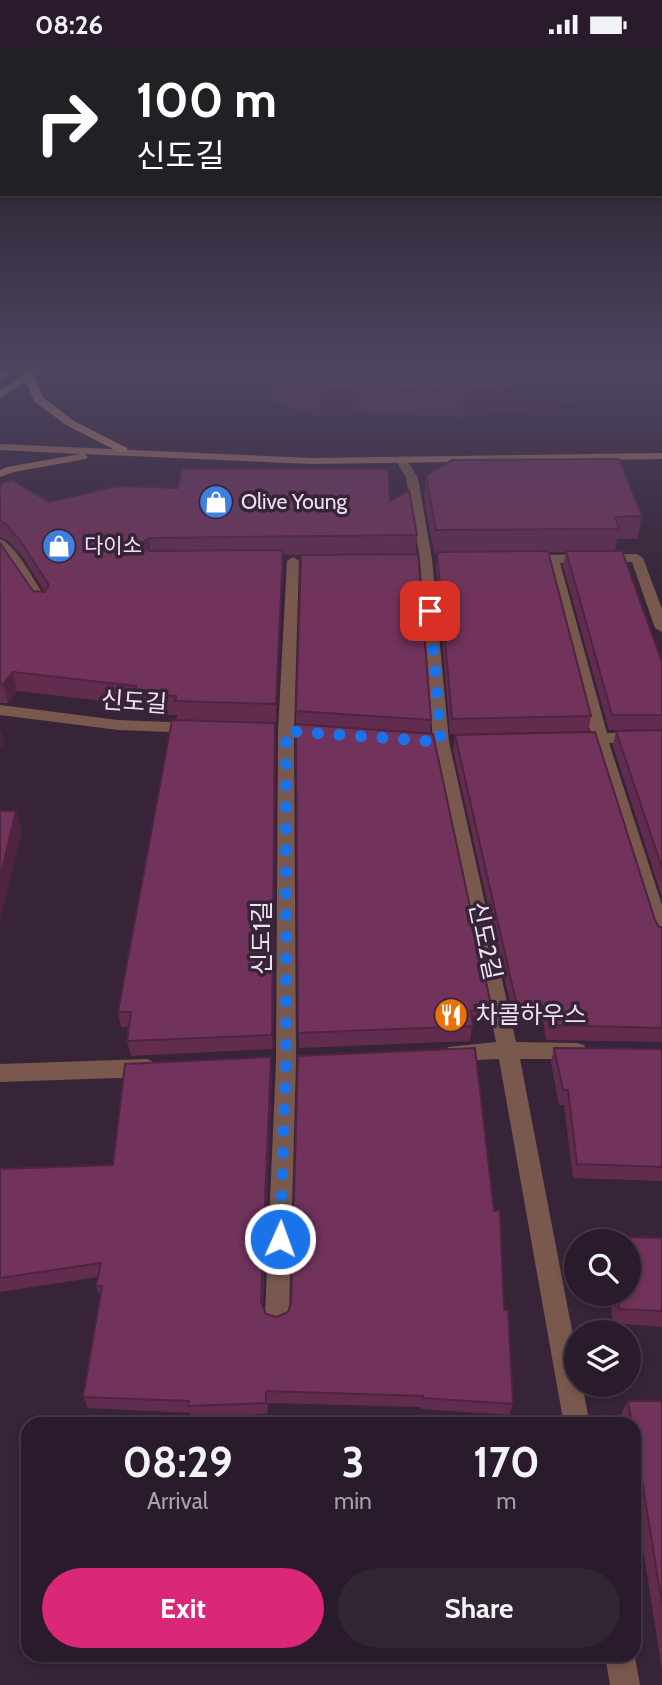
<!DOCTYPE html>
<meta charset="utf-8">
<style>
body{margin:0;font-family:Cabin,"Noto Sans KR",sans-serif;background:#312433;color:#f1f3f6;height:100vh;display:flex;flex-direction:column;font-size:26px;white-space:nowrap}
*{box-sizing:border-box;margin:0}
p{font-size:23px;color:#a5a1a9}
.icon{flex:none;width:38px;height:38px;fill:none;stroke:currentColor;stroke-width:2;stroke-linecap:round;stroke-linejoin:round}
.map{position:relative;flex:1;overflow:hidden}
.sheet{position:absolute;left:21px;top:1368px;width:620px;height:245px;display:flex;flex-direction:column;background:#291b2b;border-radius:21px;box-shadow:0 4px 10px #0003,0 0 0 2px #453947}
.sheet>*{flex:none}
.guide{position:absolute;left:0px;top:0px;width:663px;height:147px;box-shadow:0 4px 10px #0003,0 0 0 2px #453947;background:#202124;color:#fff;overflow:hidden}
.controls{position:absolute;left:564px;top:1180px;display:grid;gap:14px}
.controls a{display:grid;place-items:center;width:77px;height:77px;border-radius:50%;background:#291b2b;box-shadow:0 4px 10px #0003,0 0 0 2px #453947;font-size:35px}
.pin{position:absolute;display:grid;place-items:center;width:60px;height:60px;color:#fff;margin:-30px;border-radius:14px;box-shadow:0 4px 10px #0006}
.me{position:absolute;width:77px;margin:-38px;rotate:2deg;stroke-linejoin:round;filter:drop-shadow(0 0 5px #0008)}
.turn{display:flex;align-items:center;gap:24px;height:147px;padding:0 21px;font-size:32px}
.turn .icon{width:91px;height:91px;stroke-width:2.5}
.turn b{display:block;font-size:49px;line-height:60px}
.eta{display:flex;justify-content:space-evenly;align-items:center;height:119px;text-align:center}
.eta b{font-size:42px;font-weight:700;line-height:49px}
.cta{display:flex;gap:14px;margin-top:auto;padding:14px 21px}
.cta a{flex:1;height:80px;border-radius:42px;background:#db2777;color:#fff;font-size:28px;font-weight:700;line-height:80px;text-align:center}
.cta a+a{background:#312433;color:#f1f3f6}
.status{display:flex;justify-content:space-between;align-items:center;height:49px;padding:0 35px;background:#291b2b;direction:ltr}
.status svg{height:19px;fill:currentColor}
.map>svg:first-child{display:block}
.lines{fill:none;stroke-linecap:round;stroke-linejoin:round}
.minor{fill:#79594e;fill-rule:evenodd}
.secondary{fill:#a47260;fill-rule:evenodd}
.primary{fill:#c5856e;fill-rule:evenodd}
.wall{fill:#612c4e}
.shaded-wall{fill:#4f2440}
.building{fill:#71335b;stroke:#4f2440;stroke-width:2}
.route{stroke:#1a73e8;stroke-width:12;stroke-dasharray:0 21.6}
.labels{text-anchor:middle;stroke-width:7;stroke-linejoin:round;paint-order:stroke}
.far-poi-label{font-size:21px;fill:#efe2f0;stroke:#372439;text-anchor:start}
.street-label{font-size:24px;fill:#efe2f0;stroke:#372439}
.poi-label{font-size:24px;fill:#efe2f0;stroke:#372439;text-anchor:start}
</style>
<div class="status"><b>08:26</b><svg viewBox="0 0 49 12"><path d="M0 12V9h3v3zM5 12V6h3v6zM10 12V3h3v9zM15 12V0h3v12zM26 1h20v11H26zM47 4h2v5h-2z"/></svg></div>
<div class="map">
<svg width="662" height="1636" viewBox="0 0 662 1636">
<rect width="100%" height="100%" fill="#372439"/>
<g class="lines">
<g class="minor">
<path d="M401 407 405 408 418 429 432 510 449 693 516 993 577 994 584 996 587 1002 584 1008 577 1010H520L576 1302V1335H582L590 1376H564L499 1010 455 1012 448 1010 445 1004 448 998 496 993 433 693 420 510 406 429 395 410Z"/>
<path d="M0 490C18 497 36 537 49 553L47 556H37L31 549 0 501Z"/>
<path d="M637 505 643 509 662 560V583L655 579 632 513 560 514 607 684 662 683V693L609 694 662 856V892L655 890 653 885 594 695H576L568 690 576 685H591L547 514H529L523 510 529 506Z"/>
<path d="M293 508 299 512 294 682 296 1013 289 1266 286 1275 277 1278 268 1275 265 1266 276 1013 278 682 287 512Z"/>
<path d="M0 656 118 671 195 674 203 679 195 684 118 681 0 666Z"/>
<path d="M147 1010 154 1013 157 1019 154 1025 147 1028 0 1033V1015Z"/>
<path d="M634 1603 640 1636H610L605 1606H634Z"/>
</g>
<path class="secondary" d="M0 395 311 409 662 404V410L311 415 84 405 88 408 86 410 14 423 0 428V421L7 418 80 405 0 401Z"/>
<g class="primary">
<path d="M7 319H18L0 333V325Z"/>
<path d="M33 319H45L34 327 43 348 74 372 127 399V403H119L66 376 34 352 26 333 0 349V341Z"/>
</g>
</g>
<g class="wall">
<path d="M285 319H596L586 326 594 329 590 353 462 368 358 364 320 368 270 352V327Z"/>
<path d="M426 427 642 467 637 490H617L615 502 662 613V680L609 681 563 517 566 503H548L591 667 588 682 450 685 436 518 437 504H434L424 449Z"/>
<path d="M0 435 49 453 390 452 417 486 416 504 283 506V519L276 674 177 671V666L155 665 154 660H138V656L17 642 8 654H0V494L33 542 45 543 23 508 9 492 0 488Z"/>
<path d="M296 662 431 671 430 684 368 680 491 956 489 971 473 970 470 992 299 999Z"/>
<path d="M275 674 273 1000 131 1007 127 992 129 978H121L118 963Z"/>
<path d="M662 681V848L613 697 616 682Z"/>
<path d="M455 686 655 871 659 878H662V993L546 991 543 972 514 971 453 701Z"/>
<path d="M554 999 662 1000V1132L573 1129 564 1056H559L551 1013Z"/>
<path d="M272 1023 263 1257 266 1265 277 1268 504 1261 513 1355 509 1366 421 1360V1358L268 1354 267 1365 191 1368 190 1364 88 1359 83 1348 100 1248 96 1237 98 1228 0 1243V1120L113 1116Z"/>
<path d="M610 1188 662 1189V1278L613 1274 609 1244H628V1192H608Z"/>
<path d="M628 1352H662V1621L634 1442V1376H623L621 1365Z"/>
</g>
<g class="shaded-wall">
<path d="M567 319H596L581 330 594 329 590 353 462 368 464 343Z"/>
<path d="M358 339V364L320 368 319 343Z"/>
<path d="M149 489 151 507 140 495Z"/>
<path d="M283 501V519L276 674V655Z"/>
<path d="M13 623 17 642 8 654 3 635Z"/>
<path d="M275 674V690L273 1000 272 986Z"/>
<path d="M0 678 5 695 0 699Z"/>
<path d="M16 762 22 781 0 873V829Z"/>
<path d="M271 1008 272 1023 262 1266 261 1253Z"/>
</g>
<g class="building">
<path d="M285 319H567L566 320 594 329 464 343 358 339 319 343 270 327Z"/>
<path d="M619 410 642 467 615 468 619 480 436 481 426 427 452 411Z"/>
<path d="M182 420H388L390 452 409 441 417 486 149 489 140 495 149 502 283 501 276 655 175 652 176 647 152 646 154 641H136V637L13 623 3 635H0V494L33 542 45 543 49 536 19 490 5 474 0 472V435L12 431 49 453 117 437 178 439Z"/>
<path d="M548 502 591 667 452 670 437 503Z"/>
<path d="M566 502H622L662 613V666H612Z"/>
<path d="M418 505 431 671 296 662 301 506Z"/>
<path d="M172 671 275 674 272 986 127 992 131 963H118Z"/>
<path d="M296 675 433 685 491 956H474L475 962H471L473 977 298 984Z"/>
<path d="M662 681V819L616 682Z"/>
<path d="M595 683 655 871 659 878H662V979L550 976 546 957H517L455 686Z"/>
<path d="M0 762H16L0 829Z"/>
<path d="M475 999 494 1162H500L504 1261H508L513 1355 423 1349V1347L266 1342V1354L188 1357 189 1352 83 1348 102 1237H96L101 1214 0 1229V1120L113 1116 125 1015 271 1008 261 1253 266 1265 277 1268 288 1263 291 1254 298 1007Z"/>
<path d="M554 999 662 1000V1118L577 1115 568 1041H563Z"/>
<path d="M610 1188 662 1189V1262L619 1260 617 1244H628V1192H611Z"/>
<path d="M628 1352H662V1555L634 1382V1376H632Z"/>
</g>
<linearGradient id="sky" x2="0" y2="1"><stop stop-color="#1e141f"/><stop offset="0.58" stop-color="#4d455f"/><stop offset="1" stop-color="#4d455f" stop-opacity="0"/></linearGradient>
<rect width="662" height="548" fill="url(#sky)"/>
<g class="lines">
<path class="route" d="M280 1190 286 1013V682L441 693 430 562"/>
</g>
<defs>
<g id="shop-disc" transform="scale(1.75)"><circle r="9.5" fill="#3f7fe0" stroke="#372439"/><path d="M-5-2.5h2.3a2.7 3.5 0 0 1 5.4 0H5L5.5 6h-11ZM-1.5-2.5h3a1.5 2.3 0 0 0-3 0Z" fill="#fff"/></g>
<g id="restaurant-disc" transform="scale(1.75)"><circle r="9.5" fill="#e8710a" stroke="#372439"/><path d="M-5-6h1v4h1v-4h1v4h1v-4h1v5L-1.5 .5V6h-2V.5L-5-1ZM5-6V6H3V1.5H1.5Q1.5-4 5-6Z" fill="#fff"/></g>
</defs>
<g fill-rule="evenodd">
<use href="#shop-disc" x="216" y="453"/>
<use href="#shop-disc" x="59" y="497"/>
<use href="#restaurant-disc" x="451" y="966"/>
</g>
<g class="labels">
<g class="far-poi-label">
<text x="241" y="460">Olive Young</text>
<text x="84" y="504">다이소</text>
</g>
<g class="street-label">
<text transform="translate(134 653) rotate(4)" y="8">신도길</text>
<text transform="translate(262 889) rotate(-90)" y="8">신도1길</text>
<text transform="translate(485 892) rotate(78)" y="8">신도2길</text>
</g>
<g class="poi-label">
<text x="476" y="974">차콜하우스</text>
</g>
</g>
</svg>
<div class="controls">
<a><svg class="icon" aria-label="search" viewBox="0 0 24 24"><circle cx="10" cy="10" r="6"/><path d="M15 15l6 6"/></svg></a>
<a><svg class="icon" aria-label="layers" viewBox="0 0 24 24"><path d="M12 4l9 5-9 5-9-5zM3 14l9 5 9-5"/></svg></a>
</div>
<div class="pin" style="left:430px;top:562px;background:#d93025"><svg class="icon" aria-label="arrive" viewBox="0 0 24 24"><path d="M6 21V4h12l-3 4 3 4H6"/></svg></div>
<svg class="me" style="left:280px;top:1190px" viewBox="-20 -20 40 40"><circle r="17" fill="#1a73e8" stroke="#fff" stroke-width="3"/><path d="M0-11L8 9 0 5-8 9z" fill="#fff"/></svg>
<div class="guide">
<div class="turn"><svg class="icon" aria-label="right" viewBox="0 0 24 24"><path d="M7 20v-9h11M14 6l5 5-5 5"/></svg><div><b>100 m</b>신도길</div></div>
</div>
<section class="sheet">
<div class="eta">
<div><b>08:29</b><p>Arrival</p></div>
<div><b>3</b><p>min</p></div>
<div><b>170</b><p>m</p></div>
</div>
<div class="cta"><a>Exit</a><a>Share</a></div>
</section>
</div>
